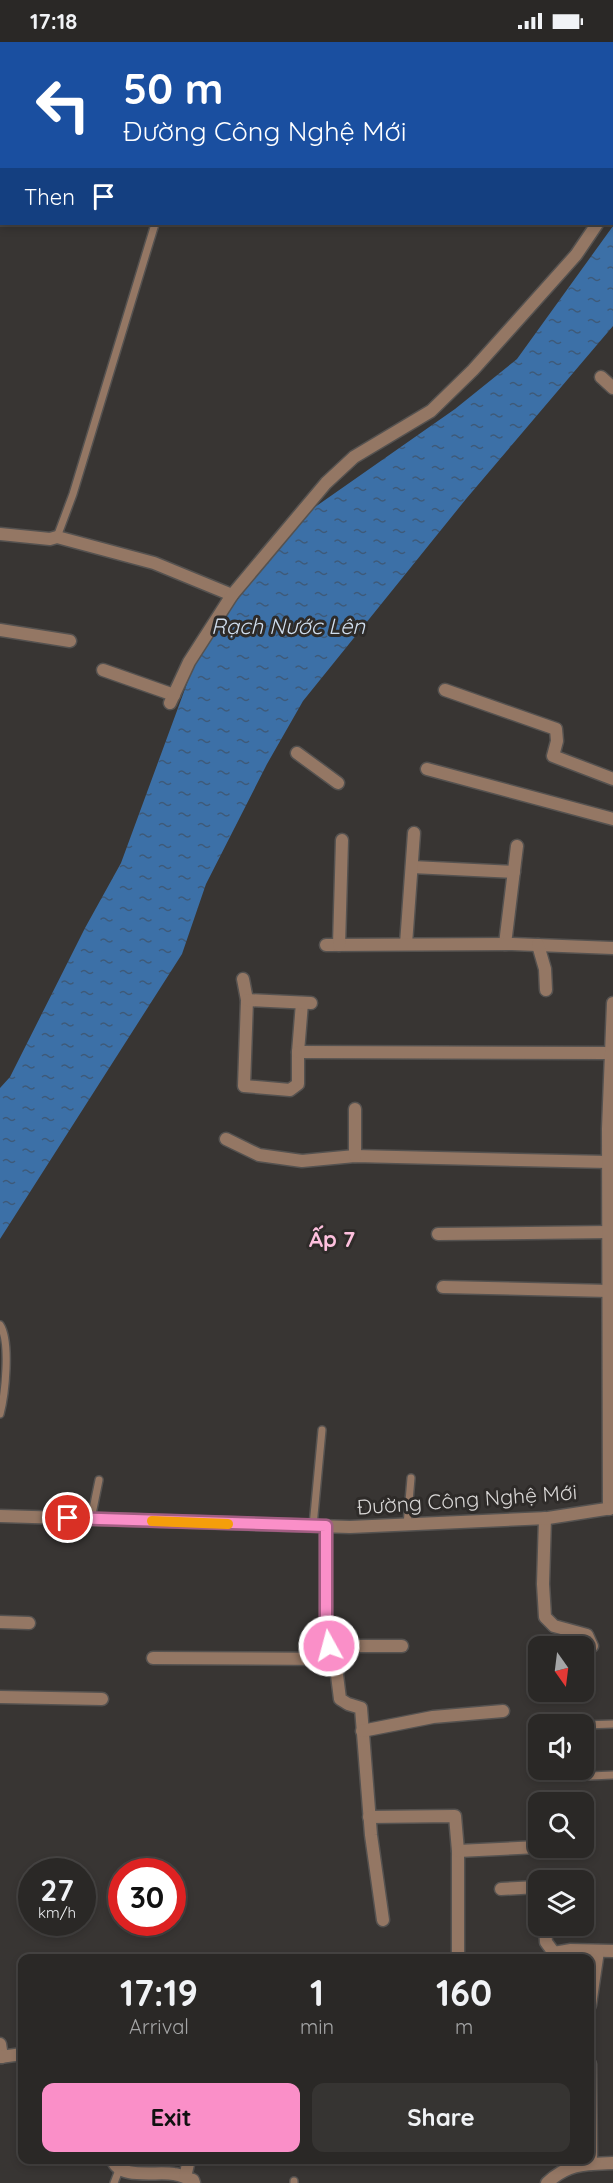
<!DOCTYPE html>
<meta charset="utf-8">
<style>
body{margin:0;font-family:Quicksand,sans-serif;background:#363432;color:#f1f3f6;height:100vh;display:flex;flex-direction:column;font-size:22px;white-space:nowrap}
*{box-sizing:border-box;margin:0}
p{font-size:20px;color:#a5a6a7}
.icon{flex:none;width:33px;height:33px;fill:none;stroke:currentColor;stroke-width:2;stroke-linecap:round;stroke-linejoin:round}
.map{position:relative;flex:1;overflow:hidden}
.panel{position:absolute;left:18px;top:1912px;width:576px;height:210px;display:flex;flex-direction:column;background:#2a2826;border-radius:12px;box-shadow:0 3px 9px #0003,0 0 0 2px #464443}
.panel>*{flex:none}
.banner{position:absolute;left:0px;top:0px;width:614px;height:183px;box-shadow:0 3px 9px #0003,0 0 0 2px #464443;background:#1a4fa0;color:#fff;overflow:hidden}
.needle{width:39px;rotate:166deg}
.fabs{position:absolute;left:528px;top:1594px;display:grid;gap:12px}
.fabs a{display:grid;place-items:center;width:66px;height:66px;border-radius:12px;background:#2a2826;box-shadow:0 3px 9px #0003,0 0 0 2px #464443;font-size:30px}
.speed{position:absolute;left:18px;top:1816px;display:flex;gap:12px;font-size:30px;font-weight:700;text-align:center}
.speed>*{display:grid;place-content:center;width:78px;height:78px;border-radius:50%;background:#2a2826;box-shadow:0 3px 9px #0003,0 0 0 2px #464443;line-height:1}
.speed small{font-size:15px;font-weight:400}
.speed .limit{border:9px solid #d22;background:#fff;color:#111}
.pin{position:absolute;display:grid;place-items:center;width:51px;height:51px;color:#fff;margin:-26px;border:3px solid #fff;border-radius:50%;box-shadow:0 2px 6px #0007}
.me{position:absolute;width:66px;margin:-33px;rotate:353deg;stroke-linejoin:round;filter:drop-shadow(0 0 4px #0008)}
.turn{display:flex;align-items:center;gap:21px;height:126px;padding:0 24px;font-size:27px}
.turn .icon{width:78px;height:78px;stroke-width:2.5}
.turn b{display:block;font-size:42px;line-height:51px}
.then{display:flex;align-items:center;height:57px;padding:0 24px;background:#0003;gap:12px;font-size:22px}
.eta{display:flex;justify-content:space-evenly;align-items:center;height:102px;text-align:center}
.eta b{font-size:36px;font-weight:800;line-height:42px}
.primary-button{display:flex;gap:12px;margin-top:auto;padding:12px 24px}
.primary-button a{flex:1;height:69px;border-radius:12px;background:#fa8fc8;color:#111;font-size:24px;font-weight:800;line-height:69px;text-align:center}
.primary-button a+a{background:#363432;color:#f1f3f6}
.status{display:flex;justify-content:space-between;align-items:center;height:42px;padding:0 30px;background:#2a2826;direction:ltr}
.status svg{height:16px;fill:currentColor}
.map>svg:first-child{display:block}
.water{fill:url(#water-ripples)}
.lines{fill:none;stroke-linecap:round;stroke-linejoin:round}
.service-casing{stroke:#555250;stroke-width:10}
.minor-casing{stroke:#555250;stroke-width:15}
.tertiary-casing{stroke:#555250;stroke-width:15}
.path{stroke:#6c6968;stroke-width:3;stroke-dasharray:3 3;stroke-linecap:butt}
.service{stroke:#947764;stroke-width:7}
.minor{stroke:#947764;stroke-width:12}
.tertiary{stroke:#947764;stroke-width:12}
.route-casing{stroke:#a25d82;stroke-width:15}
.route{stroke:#fa8fc8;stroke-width:10}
.slow{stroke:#f59e0b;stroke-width:10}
.labels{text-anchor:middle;stroke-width:6;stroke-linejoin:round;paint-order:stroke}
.street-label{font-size:21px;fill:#d9d7d6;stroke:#2e2b29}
.water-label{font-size:22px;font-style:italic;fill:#d0deee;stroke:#2e2b29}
.neighbourhood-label{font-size:22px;font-weight:bold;fill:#fec0de;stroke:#2e2b29}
</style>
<div class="status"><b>17:18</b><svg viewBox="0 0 49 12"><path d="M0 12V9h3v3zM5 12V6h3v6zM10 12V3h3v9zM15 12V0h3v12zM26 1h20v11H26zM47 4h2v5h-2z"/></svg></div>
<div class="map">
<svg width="613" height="2141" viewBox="0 0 613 2141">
<defs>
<pattern id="water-ripples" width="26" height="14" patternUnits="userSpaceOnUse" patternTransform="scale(1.5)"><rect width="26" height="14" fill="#3c70a7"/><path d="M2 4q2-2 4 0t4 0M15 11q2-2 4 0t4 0" fill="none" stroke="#3e5a79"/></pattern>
</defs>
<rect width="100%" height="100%" fill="#383533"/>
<path class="water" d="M613 184V284L466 457 303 659 267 722 206 842 182 912 0 1197V1046L10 1035 85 886 121 821 196 617 239 550 315 465 455 367 517 317Z"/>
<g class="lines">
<g class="service-casing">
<g id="service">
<path d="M57 495 73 452 155 182"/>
<path d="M0 1283C11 1300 5 1353 0 1372"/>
<path d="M91 1477 99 1438"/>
<path d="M407 1483 411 1436"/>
<path d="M313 1484 322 1388"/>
<path d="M584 1683 613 1682"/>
<path d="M590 1734 613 1733"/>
<path d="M294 2139V2141"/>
<path d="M114 2141 119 2128"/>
</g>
</g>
<g class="minor-casing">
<g id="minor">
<path d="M612 157 613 154"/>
<path d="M601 335 613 346"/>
<path d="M0 492 50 497 57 495 154 521 232 553"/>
<path d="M0 588 70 599"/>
<path d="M103 628 174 653"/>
<path d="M445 648 556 687 557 699 553 714 613 737"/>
<path d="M170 661 189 620 232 553 326 441 354 415 431 369 473 328 576 213 597 182"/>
<path d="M297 711 338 741"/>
<path d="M427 727 613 777"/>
<path d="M412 825 514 830"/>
<path d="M406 902 414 791"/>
<path d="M505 902 517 804"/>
<path d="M326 903 512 902 613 906"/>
<path d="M339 903 342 798"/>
<path d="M538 903 545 927 546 948"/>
<path d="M243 937 247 958 244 1044 290 1048 298 1042V1010L302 961"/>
<path d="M247 958 311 961"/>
<path d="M298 1010 611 1011"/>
<path d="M226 1097 259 1113 302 1119 355 1114 608 1120"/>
<path d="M355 1114V1067"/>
<path d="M438 1192 609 1190"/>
<path d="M443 1245 609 1249"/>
<path d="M609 1467 608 1087 613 961"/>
<path d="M545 1476 543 1542 545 1575 554 1584 587 1593 592 1604"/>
<path d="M326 1484V1590L335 1617 340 1657 348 1662 361 1666 371 1793 383 1878"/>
<path d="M0 1580 29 1581"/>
<path d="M329 1604H402"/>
<path d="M153 1616 335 1617"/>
<path d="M0 1655 102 1657"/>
<path d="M362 1689 433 1675 503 1669"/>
<path d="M369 1775 455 1774 458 1809V1917"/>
<path d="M458 1809 538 1805"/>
<path d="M501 1847 538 1845"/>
<path d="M545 1884 546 1900 554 1911 553 1917"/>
<path d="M554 1911 571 1908 613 1909"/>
<path d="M590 1963 598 1909"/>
<path d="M0 2002 2 2015"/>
<path d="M0 2015 22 2012"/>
<path d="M590 2022 591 2122"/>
<path d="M113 2118C119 2138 157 2129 174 2132 181 2133 187 2136 193 2138L194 2141"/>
<path d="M185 2135 189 2118"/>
<path d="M547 2141C568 2121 585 2122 613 2121"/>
</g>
</g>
<g class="tertiary-casing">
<path id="tertiary" d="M0 1474 350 1485 548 1476 613 1466"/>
</g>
<path class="path" d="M395 1912 396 1917"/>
<use href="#service" class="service"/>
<use href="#minor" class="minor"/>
<use href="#tertiary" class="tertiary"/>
</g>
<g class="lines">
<g class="route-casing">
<path id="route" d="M68 1476 326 1484V1590L329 1604"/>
</g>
<use href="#route" class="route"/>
<path class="slow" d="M152 1479 228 1482"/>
</g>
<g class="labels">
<g class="street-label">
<text transform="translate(467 1458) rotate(-4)" y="7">Đường Công Nghệ Mới</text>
</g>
<g class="water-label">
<text x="288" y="592">Rạch Nước Lên</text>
</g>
<g class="neighbourhood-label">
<text x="332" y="1205">Ấp 7</text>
</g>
</g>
</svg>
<div class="fabs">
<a><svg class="needle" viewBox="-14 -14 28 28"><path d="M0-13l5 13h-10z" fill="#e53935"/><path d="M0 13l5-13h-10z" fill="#a5a6a7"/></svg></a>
<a><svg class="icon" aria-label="sound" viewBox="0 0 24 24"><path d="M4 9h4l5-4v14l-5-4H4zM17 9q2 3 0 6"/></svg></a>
<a><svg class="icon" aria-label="search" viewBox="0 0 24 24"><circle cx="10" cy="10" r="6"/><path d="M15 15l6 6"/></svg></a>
<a><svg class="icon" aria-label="layers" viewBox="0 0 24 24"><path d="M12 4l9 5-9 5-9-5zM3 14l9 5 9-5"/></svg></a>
</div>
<div class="speed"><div>27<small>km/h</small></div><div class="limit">30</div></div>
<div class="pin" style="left:68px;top:1476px;background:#d93025"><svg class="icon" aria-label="arrive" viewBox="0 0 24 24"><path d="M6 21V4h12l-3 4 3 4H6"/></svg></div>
<svg class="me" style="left:329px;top:1604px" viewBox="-20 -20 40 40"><circle r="17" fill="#fa8fc8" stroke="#fff" stroke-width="3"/><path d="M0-11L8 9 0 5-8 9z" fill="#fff"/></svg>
<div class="banner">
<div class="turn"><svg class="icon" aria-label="left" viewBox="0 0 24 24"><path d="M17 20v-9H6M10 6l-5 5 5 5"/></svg><div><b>50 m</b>Đường Công Nghệ Mới</div></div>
<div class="then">Then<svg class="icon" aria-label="arrive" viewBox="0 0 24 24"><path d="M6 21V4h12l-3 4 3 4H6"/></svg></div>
</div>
<section class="panel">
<div class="eta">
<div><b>17:19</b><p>Arrival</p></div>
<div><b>1</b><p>min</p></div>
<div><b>160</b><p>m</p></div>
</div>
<div class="primary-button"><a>Exit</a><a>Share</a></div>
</section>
</div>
